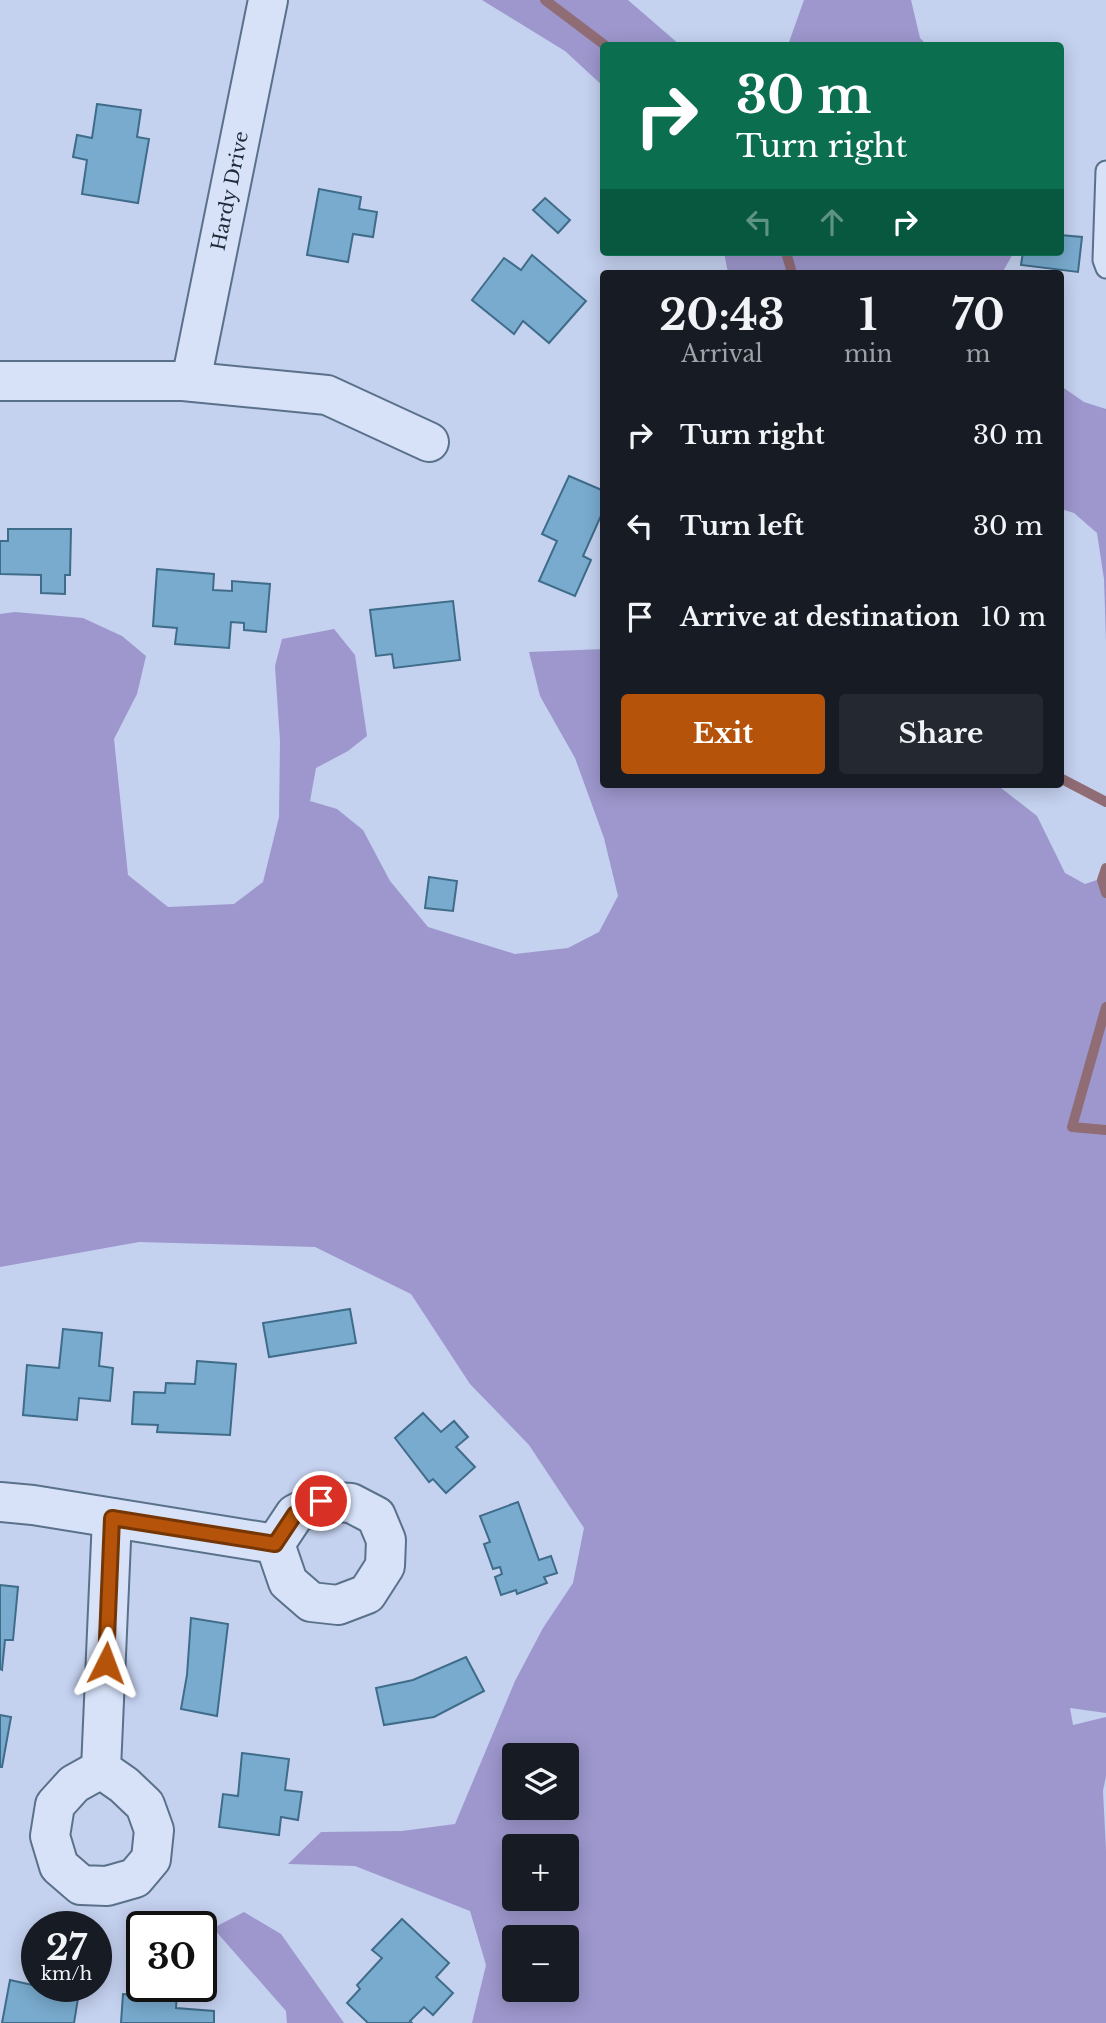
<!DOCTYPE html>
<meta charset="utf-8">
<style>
body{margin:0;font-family:"Libre Baskerville",serif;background:#242831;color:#f1f3f6;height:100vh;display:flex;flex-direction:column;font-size:26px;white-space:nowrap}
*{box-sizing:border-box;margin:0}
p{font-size:23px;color:#9ea1a6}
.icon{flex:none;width:38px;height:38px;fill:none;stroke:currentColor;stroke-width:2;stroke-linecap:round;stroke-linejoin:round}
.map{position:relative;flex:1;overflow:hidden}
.side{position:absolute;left:600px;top:270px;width:464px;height:518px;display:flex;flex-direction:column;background:#171b24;border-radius:7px;box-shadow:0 4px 18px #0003}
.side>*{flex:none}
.guide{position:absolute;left:600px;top:42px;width:464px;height:214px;border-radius:7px;box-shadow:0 4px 18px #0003;background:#0b6e4f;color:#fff;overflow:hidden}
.fabs{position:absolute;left:502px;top:1743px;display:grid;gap:14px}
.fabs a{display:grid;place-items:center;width:77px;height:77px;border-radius:7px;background:#171b24;box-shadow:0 4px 18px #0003;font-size:35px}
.speed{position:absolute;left:21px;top:1911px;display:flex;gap:14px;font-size:35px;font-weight:700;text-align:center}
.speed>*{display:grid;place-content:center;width:91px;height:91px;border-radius:50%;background:#171b24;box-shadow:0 4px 18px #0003;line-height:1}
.speed small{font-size:18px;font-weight:400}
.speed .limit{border:4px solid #111;border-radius:10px;background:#fff;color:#111}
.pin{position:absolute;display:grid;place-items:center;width:60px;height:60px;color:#fff;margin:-30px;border:4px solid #fff;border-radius:50%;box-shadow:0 2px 7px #0007}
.me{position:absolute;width:77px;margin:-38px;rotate:3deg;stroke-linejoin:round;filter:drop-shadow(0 0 5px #0008)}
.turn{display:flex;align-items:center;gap:24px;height:147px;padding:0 21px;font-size:32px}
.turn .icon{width:91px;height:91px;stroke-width:2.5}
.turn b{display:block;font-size:49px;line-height:60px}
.lanes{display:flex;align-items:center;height:66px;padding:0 21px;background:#0003;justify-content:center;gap:35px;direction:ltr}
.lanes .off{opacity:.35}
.eta{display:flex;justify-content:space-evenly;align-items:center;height:119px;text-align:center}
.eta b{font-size:42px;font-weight:700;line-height:49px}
.primary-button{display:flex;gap:14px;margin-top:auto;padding:14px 21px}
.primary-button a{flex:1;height:80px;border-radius:7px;background:#b45309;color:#fff;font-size:28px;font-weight:700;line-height:80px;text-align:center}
.primary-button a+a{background:#242831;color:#f1f3f6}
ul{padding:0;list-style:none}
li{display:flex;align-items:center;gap:21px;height:91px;padding:0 21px}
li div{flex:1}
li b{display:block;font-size:26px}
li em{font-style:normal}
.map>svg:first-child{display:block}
.green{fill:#9d97cd;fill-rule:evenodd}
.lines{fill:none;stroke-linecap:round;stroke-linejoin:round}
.stream{stroke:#906c75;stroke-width:10}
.building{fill:#79abce;stroke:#3f6c89;stroke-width:2}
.service-casing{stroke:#5a718a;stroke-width:23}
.minor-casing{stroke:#5a718a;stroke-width:42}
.service{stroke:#d7e2f9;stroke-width:19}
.minor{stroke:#d7e2f9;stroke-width:38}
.route-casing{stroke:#753606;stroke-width:18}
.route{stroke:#b45309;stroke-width:12}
.labels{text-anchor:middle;stroke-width:6;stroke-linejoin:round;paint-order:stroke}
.street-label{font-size:19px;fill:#1e2c39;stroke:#d3def6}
</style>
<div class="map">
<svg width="1106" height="2023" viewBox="0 0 1106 2023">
<rect width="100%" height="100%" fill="#c4d1ef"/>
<g class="green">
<path d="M482 0H628L680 45 604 46V87L565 51Z"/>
<path d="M804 0H911L920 38 927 45H788Z"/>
<path d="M724 252H1014L1002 273H728Z"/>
<path d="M1061 386 1084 402 1106 409V641L1104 579 1097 533 1074 513 1061 509Z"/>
<path d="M15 612 83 618 122 636 146 656 137 694 114 739 128 875 168 907 234 904 263 882 279 817 280 741 275 666 282 639 334 629 355 655 367 736 348 751 316 768 310 801 337 809 363 830 390 881 428 927 515 954 568 948 599 932 618 896 604 838 575 758 540 696 529 652 604 649V784H996L1037 816 1065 873 1085 884 1106 877V1713L1070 1708 1073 1725 1106 1717V1776L1103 1791 1106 1850V2023H472L486 1965 470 1911 355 1866 288 1864 321 1832 402 1831 455 1824 515 1681 543 1628 573 1583 584 1528 529 1445 470 1384 411 1294 315 1247 139 1242 0 1267V614ZM514 1755H567V1808H514ZM514 1846H567V1899H514ZM514 1937H567V1990H514Z"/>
<path d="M244 1912 281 1934 344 2023H287L286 2011 213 1928Z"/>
</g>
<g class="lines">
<g class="stream">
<path d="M545 0 606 46"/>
<path d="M786 252 792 273"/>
<path d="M1060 778 1106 802"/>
<path d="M1106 868 1102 880 1106 893"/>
<path d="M1106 1007 1072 1127 1106 1130"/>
</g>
</g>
<g class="building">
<path d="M97 104 141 110 137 137 149 139 138 203 82 194 87 160 73 157 77 135 92 138Z"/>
<path d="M319 189 361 197 359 209 377 212 373 237 353 234 348 262 307 255Z"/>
<path d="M545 198 570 220 558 233 533 210Z"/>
<path d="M1060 235 1082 237 1078 272 1021 265 1023 252H1060Z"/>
<path d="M532 255 586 301 549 343 523 321 514 334 472 300 504 258 521 270Z"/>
<path d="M569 476 604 491V509L583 556 591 560 575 596 539 581 557 541 542 534Z"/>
<path d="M8 529H71L70 575H65V594L41 593V575L0 574V541H8Z"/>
<path d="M157 569 214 574 213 590 232 591V581L270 584 266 632 244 630V623L231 622 229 648 175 644 177 628 153 626Z"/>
<path d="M453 601 460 660 394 668 392 654 376 656 370 610Z"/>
<path d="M429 877 457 881 453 911 425 908Z"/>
<path d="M350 1309 356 1343 269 1357 263 1323Z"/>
<path d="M63 1329 102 1333 99 1366 113 1368 110 1401 79 1398 77 1420 23 1415 27 1365 59 1368Z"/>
<path d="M197 1361 236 1364 230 1435 157 1432 158 1425 132 1424 134 1392 165 1393 166 1383 195 1384Z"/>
<path d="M423 1413 441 1432 454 1421 468 1437 456 1447 475 1467 446 1493 433 1479 429 1482 395 1438Z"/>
<path d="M518 1502 539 1560 551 1556 557 1573 544 1577 547 1583 517 1594 516 1590 501 1595 495 1577 502 1574 500 1567 493 1569 484 1544 490 1542 480 1516Z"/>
<path d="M0 1585 18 1587 13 1640H5L2 1670 0 1669Z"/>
<path d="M191 1618 228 1624 217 1716 181 1709 187 1675Z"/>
<path d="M466 1657 484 1691 434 1717 384 1725 376 1688 413 1680Z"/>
<path d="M0 1715 11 1717 2 1767H0Z"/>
<path d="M242 1753 289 1759 285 1790 302 1792 298 1820 281 1817 279 1835 219 1827 223 1794 238 1796Z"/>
<path d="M402 1919 449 1963 436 1977 453 1993 433 2015 424 2007 410 2021 412 2023H368L347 2003 360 1989 357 1985 382 1958 372 1950Z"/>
<path d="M10 1980 37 1986H80L74 2023H2Z"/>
<path d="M150 1990 177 1992 176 2008 214 2011V2023H121L123 1994 150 1996Z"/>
</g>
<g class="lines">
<g class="service-casing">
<path id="service" d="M1106 171 1103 260 1106 268"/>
</g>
<g class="minor-casing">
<g id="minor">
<path d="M0 381H183L327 395 429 442"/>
<path id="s1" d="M191 381 268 0"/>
<path d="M321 1501 351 1503 376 1516 386 1540 385 1566 367 1594 338 1605 311 1602 288 1582 275 1544 295 1514Z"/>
<path d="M0 1502 33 1505 275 1544"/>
<path d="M101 1769 124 1785 145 1805 154 1830 151 1859 135 1878 107 1886 81 1885 59 1866 50 1836 55 1805 74 1784 101 1769 112 1518"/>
</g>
</g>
<use href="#service" class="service"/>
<use href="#minor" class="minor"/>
</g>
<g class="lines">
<g class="route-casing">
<path id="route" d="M106 1663 112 1518 275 1544 295 1514 321 1501"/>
</g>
<use href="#route" class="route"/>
</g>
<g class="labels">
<g class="street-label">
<text dy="7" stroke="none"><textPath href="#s1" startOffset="194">Hardy Drive</textPath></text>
</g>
</g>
</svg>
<div class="fabs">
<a><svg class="icon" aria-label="layers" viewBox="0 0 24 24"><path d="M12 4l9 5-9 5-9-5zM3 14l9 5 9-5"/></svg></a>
<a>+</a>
<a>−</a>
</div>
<div class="speed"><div>27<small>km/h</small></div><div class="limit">30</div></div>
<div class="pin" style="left:321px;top:1501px;background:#d93025"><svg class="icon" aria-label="arrive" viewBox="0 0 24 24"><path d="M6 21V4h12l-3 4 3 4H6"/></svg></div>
<svg class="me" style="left:106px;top:1663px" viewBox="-20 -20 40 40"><path d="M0-17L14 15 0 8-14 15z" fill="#b45309" stroke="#fff" stroke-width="4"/></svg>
<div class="guide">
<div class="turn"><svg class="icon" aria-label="right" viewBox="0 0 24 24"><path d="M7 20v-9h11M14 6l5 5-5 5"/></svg><div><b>30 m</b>Turn right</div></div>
<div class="lanes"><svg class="icon off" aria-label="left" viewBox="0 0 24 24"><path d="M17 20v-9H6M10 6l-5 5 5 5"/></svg><svg class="icon off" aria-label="ahead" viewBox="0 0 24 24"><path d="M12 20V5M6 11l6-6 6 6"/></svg><svg class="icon" aria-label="right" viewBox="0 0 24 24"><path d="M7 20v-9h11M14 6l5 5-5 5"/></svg></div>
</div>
<section class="side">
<div class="eta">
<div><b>20:43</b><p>Arrival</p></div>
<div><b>1</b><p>min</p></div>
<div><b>70</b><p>m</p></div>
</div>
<ul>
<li><svg class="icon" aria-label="right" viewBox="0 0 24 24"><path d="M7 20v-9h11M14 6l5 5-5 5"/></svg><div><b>Turn right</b></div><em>30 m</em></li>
<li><svg class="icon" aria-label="left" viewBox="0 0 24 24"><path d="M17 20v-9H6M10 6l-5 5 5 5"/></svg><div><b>Turn left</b></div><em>30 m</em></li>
<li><svg class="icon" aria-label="arrive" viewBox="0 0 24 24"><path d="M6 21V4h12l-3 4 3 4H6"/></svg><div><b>Arrive at destination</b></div><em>10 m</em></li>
</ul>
<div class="primary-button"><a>Exit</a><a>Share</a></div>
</section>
</div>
